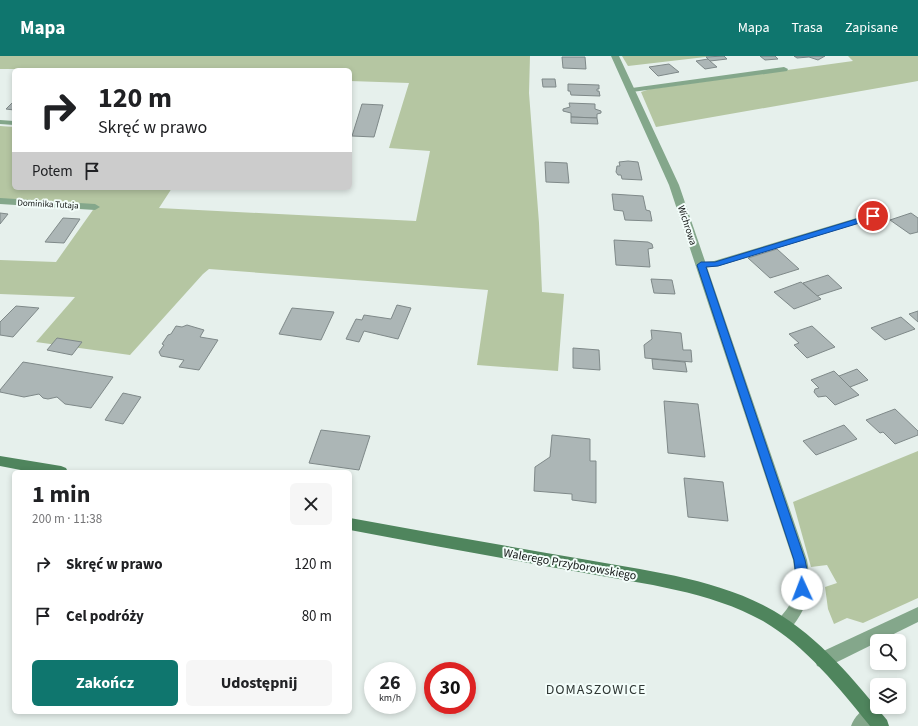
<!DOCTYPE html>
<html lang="pl">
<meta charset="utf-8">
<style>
body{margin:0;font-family:"Source Sans 3",sans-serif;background:#f6f6f6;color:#202124;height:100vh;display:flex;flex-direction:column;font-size:15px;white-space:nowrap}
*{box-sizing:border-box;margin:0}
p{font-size:13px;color:#757577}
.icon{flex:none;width:22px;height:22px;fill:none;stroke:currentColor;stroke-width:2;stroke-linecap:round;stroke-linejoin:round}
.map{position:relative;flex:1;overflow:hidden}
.panel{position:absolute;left:12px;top:414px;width:340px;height:244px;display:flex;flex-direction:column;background:#fff;border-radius:6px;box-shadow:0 2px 6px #0003}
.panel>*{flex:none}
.guide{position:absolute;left:12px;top:12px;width:340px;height:122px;border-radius:6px;box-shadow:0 2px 6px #0003;background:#fff;color:#202124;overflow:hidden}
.controls{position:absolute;left:870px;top:578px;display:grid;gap:8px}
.controls a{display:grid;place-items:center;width:36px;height:36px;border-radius:6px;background:#fff;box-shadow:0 2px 6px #0003;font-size:20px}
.speed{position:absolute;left:364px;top:606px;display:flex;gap:8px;font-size:20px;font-weight:700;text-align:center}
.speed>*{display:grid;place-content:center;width:52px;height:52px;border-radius:50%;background:#fff;box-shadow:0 2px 6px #0003;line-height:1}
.speed small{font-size:10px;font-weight:400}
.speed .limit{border:6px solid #d22;background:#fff;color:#111}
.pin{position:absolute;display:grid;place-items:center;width:34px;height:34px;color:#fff;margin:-17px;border:2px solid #fff;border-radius:50%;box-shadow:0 1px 4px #0007}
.me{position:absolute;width:44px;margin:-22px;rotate:358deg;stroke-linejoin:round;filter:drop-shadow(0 0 3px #0008)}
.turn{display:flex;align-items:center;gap:14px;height:84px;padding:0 20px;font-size:18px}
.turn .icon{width:52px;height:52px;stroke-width:2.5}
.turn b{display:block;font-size:28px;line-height:34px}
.then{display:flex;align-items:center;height:38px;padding:0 20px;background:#0003;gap:8px;font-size:15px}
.round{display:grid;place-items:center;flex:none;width:42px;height:42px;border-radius:6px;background:#f6f6f6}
.head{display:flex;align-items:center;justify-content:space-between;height:68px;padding:0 20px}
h1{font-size:24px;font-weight:700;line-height:30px}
.action{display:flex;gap:8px;margin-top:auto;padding:8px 20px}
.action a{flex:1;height:46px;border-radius:6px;background:#0f766e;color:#fff;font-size:16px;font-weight:700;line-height:46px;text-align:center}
.action a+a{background:#f6f6f6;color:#202124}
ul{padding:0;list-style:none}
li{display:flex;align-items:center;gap:12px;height:52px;padding:0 20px}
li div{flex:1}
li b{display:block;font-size:15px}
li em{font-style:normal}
header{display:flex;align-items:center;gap:24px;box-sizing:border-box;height:56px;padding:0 20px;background:#0f766e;color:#fff}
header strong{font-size:19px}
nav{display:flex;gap:22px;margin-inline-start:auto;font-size:14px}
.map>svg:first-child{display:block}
.green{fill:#b5c6a2}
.building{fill:#acb6b6;stroke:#7f8989}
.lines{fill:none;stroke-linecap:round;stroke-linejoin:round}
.lane{fill:#84a78b;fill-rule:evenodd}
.street{fill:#84a78b;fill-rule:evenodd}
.secondary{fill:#4f855d;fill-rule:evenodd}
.route{fill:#1a73e8;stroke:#114b97}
.labels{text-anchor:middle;stroke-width:4;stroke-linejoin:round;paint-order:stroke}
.far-street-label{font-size:9px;fill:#101312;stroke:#f3fdfa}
.street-label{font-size:10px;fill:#101312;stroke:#f3fdfa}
.near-street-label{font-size:12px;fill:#101312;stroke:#f3fdfa}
.near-quarter-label{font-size:14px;letter-spacing:1px;fill:#303835;stroke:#f3fdfa}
</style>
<header>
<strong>Mapa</strong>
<nav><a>Mapa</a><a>Trasa</a><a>Zapisane</a></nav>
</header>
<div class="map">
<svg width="918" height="670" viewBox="0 0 918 670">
<rect width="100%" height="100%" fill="#e6f0ec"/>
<g class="green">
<path d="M0 0H530L529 37 539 167 542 236 564 238 558 315 477 309 488 234 209 213 203 218 130 299 36 286 75 241 0 238V204L56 206 95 151 0 145V70L14 71V132H172L159 152 416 165 430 95 389 92 409 27 350 25V14L0 13Z"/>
<path d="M622 0H714L628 10Z"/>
<path d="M848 0H918V25L656 71 641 36 650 33 853 5Z"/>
<path d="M918 395V542L863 567 847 562 834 568 828 553 825 531 837 527 827 509 811 511 793 446Z"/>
</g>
<g class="building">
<path d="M724 0 727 3 710 5 706 1Z"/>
<path d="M760 0H775L778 3 765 4Z"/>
<path d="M794 0H825L818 4 809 1 797 2Z"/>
<path d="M562 1H585L586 13 563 12Z"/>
<path d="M708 3 710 5 717 11 705 13 696 5Z"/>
<path d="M669 8 679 16 658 20 649 11Z"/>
<path d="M542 23H555L556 31H543Z"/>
<path d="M568 28 599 29V33H597V35H599L600 40 571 39 570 35H568Z"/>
<path d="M14 45V54L6 53Z"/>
<path d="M569 47 595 48V53L601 55V57L597 58V62L571 61V57L563 55V53L570 51Z"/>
<path d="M362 48 383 49 374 81 352 80Z"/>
<path d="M571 61 597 62 598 68 571 67Z"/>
<path d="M628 105 638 106 642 124 622 123 621 119H618L616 116 617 110H620L619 106Z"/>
<path d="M545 106 567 107 569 127 546 126Z"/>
<path d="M612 138 643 140 646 154 650 155 652 165 625 164 623 155 614 154Z"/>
<path d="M0 157 8 158 0 168Z"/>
<path d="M911 157 918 162V176L910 178 890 164Z"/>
<path d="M63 162 80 163 64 187 45 186Z"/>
<path d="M614 184 648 186 652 188 653 192 648 193 650 211 616 209Z"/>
<path d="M777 193 799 213 770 222 748 202Z"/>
<path d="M828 219 842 232 817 240 803 227Z"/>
<path d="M651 223 672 224 675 238 654 237Z"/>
<path d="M801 226 821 243 794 253 774 236Z"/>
<path d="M397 249 411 252 398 283 364 275 359 286 346 283 356 263 362 264 364 259 391 263Z"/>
<path d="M16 250 39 252 13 281 0 279V266Z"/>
<path d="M292 252 334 256 321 284 279 278Z"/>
<path d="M918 255V266L909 258Z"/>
<path d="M901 261 915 273 885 284 871 272Z"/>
<path d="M187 269 204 274 200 281 218 284 199 314 179 311 184 304 161 300 159 296 164 289 162 288 168 279 171 278 176 270 182 271Z"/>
<path d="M812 270 835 291 807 302 794 289 799 287 789 278Z"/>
<path d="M651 274 681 277 683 294H691L692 306 645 302 644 289 652 283Z"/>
<path d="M57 282 82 286 72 299 47 294Z"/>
<path d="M573 292 599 294 600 314 573 312Z"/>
<path d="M652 303 685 306 687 316 653 313Z"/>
<path d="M23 306 113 321 91 352 65 348 57 341 48 343 43 342 39 338 24 341 0 336V334Z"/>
<path d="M857 313 868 324 850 331 839 320Z"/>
<path d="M834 315 850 331 859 339 835 349 826 340 818 341 814 336 815 333 819 332 811 324Z"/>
<path d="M123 337 141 341 123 368 105 364Z"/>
<path d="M664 345 698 348 705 401 668 397Z"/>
<path d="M895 353 918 375V379L895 388 883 376 880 377 866 364Z"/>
<path d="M844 369 857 383 816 399 803 385Z"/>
<path d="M321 374 370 380 359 414 309 407Z"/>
<path d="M552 379 590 383V405H596V447L572 444V438L534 435 535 411 550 401Z"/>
<path d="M684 422 723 426 728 465 688 461Z"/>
</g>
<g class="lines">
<g class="lane">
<path d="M784 11 788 13 787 15 632 36 628 34 632 32Z"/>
<path d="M873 157 876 158 878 160 876 162 719 210 701 212 696 209 697 207 714 205Z"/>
</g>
<g class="street">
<path d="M611 0H619L679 129 807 504C811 526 810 545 797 564 793 570 789 574 783 577L778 574 775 569C779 561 786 556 790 548 798 535 795 518 793 504L669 129Z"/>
<path d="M0 64 14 65V69L0 68Z"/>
<path d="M0 142 95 148 100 151 95 154 0 148Z"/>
<path d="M918 551V566L829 610 823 612 817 610 815 604 817 598Z"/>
<path d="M871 650 877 652 879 658 877 664 871 670H851C854 661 862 653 871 650Z"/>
</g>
<g class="secondary">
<path d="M0 400 61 410 66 412 68 416H31L0 410Z"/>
<path d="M350 462C427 476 505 490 582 503 646 515 717 522 774 555 820 582 854 624 887 664L889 670H870C839 632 806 590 763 565 709 535 644 528 585 517 507 503 428 489 350 474Z"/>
</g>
</g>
<path class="route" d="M873 158 877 160 876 162 718 210 706 211 805 504C807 515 811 526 806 537L802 539 798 537 794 504 697 209 701 206H715Z"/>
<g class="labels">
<g class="far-street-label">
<text transform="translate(48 148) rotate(3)" y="3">Dominika Tutaja</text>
</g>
<g class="street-label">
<text transform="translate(688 169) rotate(72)" y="4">Wichrowa</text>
</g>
<g class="near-street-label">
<text transform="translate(570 508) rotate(10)" y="4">Walerego Przyborowskiego</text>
</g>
<g class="near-quarter-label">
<text x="596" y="638">DOMASZOWICE</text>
</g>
</g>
</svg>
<div class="controls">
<a><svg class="icon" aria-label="search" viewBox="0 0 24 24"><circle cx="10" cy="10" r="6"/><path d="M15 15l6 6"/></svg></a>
<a><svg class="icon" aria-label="layers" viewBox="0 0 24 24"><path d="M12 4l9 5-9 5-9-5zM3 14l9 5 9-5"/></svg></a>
</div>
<div class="speed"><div>26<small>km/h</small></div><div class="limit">30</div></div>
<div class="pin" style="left:873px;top:160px;background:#d93025"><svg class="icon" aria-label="arrive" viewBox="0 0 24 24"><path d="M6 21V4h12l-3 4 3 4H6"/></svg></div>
<svg class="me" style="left:802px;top:533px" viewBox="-20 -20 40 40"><circle r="19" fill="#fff"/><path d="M0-13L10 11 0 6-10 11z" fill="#1a73e8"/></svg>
<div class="guide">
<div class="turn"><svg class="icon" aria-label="right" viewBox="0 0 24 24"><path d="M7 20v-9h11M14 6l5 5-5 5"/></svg><div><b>120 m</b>Skręć w prawo</div></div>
<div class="then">Potem<svg class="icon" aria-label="arrive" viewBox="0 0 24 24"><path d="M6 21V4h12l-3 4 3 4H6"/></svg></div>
</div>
<section class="panel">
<div class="head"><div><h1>1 min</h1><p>200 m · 11:38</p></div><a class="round"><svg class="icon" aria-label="close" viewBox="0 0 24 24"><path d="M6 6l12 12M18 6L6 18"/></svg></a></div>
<ul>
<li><svg class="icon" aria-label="right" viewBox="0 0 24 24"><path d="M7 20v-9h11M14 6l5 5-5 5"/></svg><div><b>Skręć w prawo</b></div><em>120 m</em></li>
<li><svg class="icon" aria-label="arrive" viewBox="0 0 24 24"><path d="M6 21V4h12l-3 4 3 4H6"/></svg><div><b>Cel podróży</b></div><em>80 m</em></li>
</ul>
<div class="action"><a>Zakończ</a><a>Udostępnij</a></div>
</section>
</div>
